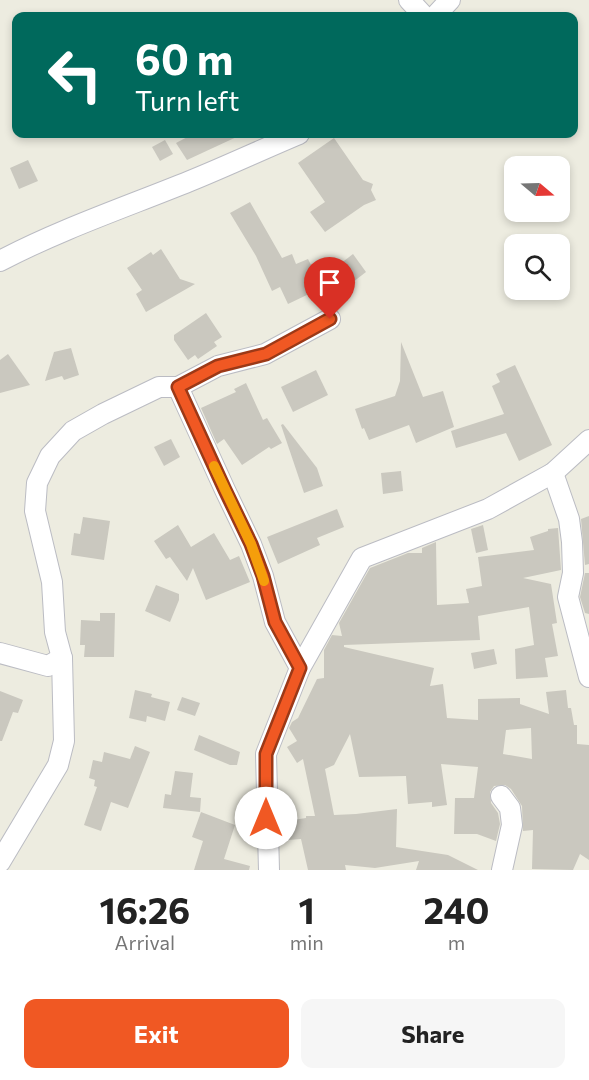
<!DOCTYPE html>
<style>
body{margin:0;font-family:Commissioner,sans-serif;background:#f6f6f6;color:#222;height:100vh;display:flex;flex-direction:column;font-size:22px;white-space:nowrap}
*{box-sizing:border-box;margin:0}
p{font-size:20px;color:#767676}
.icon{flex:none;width:33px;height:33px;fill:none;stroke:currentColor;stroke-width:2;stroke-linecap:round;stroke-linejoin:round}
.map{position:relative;height:870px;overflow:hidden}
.panel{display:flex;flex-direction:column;background:#fff;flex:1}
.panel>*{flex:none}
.hud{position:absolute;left:12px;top:12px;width:566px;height:126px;border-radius:12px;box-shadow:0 3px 9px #0003;background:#00695c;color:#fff;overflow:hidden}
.needle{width:39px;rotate:109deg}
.tools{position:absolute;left:504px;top:156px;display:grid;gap:12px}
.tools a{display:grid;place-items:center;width:66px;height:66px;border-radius:12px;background:#fff;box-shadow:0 3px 9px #0003;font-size:30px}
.pin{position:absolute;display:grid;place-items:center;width:51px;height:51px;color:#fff;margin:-62px -26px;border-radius:50% 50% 50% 0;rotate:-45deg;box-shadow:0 0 6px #0007}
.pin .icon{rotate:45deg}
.me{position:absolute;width:66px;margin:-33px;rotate:0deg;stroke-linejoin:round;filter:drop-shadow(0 0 4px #0008)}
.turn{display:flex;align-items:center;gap:21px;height:126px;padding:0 24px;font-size:27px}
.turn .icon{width:78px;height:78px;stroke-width:2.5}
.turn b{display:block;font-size:42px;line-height:51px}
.eta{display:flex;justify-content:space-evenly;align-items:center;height:102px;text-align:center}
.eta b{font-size:36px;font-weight:700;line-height:42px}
.primary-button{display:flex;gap:12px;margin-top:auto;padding:12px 24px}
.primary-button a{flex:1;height:69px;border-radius:12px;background:#f05823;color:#fff;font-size:24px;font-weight:700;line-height:69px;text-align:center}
.primary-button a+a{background:#f6f6f6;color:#222}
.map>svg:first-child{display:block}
.building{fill:#cac8bf;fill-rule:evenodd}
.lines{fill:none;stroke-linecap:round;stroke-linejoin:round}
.minor-casing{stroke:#bbbcc3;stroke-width:22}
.minor{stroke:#fff;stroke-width:20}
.route-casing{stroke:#9c3917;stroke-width:15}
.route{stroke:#f05823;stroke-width:10}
.slow{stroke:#f59e0b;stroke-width:10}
</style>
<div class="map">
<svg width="589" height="870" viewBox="0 0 589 870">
<rect width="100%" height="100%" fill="#edece0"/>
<g class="building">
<path d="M193 134H243L187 160 176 143Z"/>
<path d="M334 138 363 180 373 184 371 190 376 200 364 205 325 232 310 212 325 202 298 163Z"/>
<path d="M165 140 173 154 160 161 152 147Z"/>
<path d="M28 160 38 181 19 189 10 168Z"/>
<path d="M250 202 282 258 292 254 296 264 308 259 319 281 308 286 311 293 288 304 280 287 272 291 256 256 230 213Z"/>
<path d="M161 249 180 279 195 284 146 312 136 294 142 290 127 268 151 252 153 255Z"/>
<path d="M353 254 366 272 353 282 340 264Z"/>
<path d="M206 313 222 337 214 342 217 346 198 359 195 355 188 360 174 340V335Z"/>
<path d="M401 342 423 397 443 391 454 427 416 443 409 425 369 440 364 428 362 429 355 409 395 396 400 381Z"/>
<path d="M71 348 79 375 64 380 62 376 45 381 54 352Z"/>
<path d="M8 354 30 385 0 393V360Z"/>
<path d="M515 365 552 445 519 461 506 433 456 448 451 431 504 414 492 386 500 382 496 374Z"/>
<path d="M316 370 328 395 293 412 281 387Z"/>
<path d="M246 383 263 420 267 418 282 443 271 449 269 447 242 465 224 439 217 444 201 408 236 392 234 389Z"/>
<path d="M283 424 317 468 323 486 304 493 281 425Z"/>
<path d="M171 439 180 457 164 466 154 447Z"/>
<path d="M401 471 403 491 383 494 381 473Z"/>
<path d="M337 509 344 527 317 538 320 545 278 564 267 537Z"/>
<path d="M589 516V564L585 565 581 519Z"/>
<path d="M83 517 110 521 104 560 71 555 74 533 80 534Z"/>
<path d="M178 525 191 547 214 533 230 560 239 556 250 582 206 600 193 568 187 581 170 557 166 559 154 541Z"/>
<path d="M483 525 488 550 476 553 471 529Z"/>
<path d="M558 528 561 570 523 578 551 584 557 623 552 624 558 656 545 658 548 677 516 679 515 649 534 645 529 607 478 616 480 640 344 645V647L434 668 430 686 443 684 447 718 478 720V699L520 698V704L549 714 546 692 566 690 568 708H571L574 725H577V744L589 745V860L580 854 573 870 532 869 533 830 523 831 522 806 511 789 505 785 494 786 490 792 491 803 498 813 500 824 496 841 477 834H454L455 798H474L478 767 441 764 447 805 432 807V802L408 804 406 776 359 777 350 734 334 765 325 769 334 815 356 814 397 809 396 847 448 855 478 870H416L419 861 375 868 345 865 346 870H308L301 839 288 840 287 821 306 818V816H315L303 759 297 763 287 747 297 741 289 728 292 722 298 718 317 679 324 678V650L332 635 342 636 339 623 370 568 408 553H422V548L436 542 437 605 469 603 466 589 482 586 478 557 534 550 530 537 548 531V529ZM531 728 532 759 503 754 506 730Z"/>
<path d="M585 573H589V614L585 613 580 597Z"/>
<path d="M156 585 179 594V600L170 622 145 611Z"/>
<path d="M100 613H115L114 657H84L85 645H80L81 620 100 621Z"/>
<path d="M494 649 497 664 474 669 471 653Z"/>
<path d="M135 690 152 694 151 697 170 702 165 721 147 716 146 722 129 718Z"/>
<path d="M0 691 23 700 18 713 13 712 2 741H0Z"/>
<path d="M182 697 200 703 195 716 177 710Z"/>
<path d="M199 735 240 752 237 765H230L194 750Z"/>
<path d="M135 746 150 752 128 808 111 802 101 831 84 825 97 787 94 786 95 780 89 778 93 760 102 762 104 752 130 759Z"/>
<path d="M175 771 193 773 190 797 201 798 200 812 163 808 165 794 171 795Z"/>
<path d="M201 812 235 825 224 859 250 866 249 870H194L203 841 192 837Z"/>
</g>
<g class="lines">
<g class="minor-casing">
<g id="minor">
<path d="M409 0 424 16"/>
<path d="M435 16 450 0"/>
<path d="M0 261C61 229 126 207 190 181 227 166 263 149 299 134"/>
<path d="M178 387 225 490 251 544 263 576 275 622 300 668 266 754 269 870"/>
<path d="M553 473 569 519 572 542 573 573 568 597 589 677"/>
<path d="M0 653 48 666 62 658"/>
<path d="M300 668 362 558 488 509 553 473 589 440"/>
<path d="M501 796 510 808 512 825 502 870"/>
<path d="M0 862 58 765 64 741 62 658 55 632 52 582 35 511 37 483 50 456 73 431 103 414 159 387H178L218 366 265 354 330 319"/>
</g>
</g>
<use href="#minor" class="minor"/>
</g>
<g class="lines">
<g class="route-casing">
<path id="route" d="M266 818V754L300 668 275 622 263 576 251 544 225 490 178 387 218 366 266 354 330 319"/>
</g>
<use href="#route" class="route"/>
<path class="slow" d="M214 466 251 544 264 581"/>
</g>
</svg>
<div class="tools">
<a><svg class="needle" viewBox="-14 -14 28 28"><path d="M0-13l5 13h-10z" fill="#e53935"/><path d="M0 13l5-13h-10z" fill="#767676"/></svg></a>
<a><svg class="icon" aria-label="search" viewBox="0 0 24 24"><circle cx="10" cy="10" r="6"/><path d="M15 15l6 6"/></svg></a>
</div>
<div class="pin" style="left:330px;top:319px;background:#d93025"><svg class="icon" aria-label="arrive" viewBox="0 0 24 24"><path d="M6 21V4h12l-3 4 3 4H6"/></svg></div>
<svg class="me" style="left:266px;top:818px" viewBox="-20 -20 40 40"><circle r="19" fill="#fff"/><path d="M0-13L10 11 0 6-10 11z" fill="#f05823"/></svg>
<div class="hud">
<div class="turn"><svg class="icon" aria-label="left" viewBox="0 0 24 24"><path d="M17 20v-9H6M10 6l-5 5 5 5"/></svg><div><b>60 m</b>Turn left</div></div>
</div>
</div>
<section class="panel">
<div class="eta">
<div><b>16:26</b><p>Arrival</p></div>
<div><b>1</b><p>min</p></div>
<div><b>240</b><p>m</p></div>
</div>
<div class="primary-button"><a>Exit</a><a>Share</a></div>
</section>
